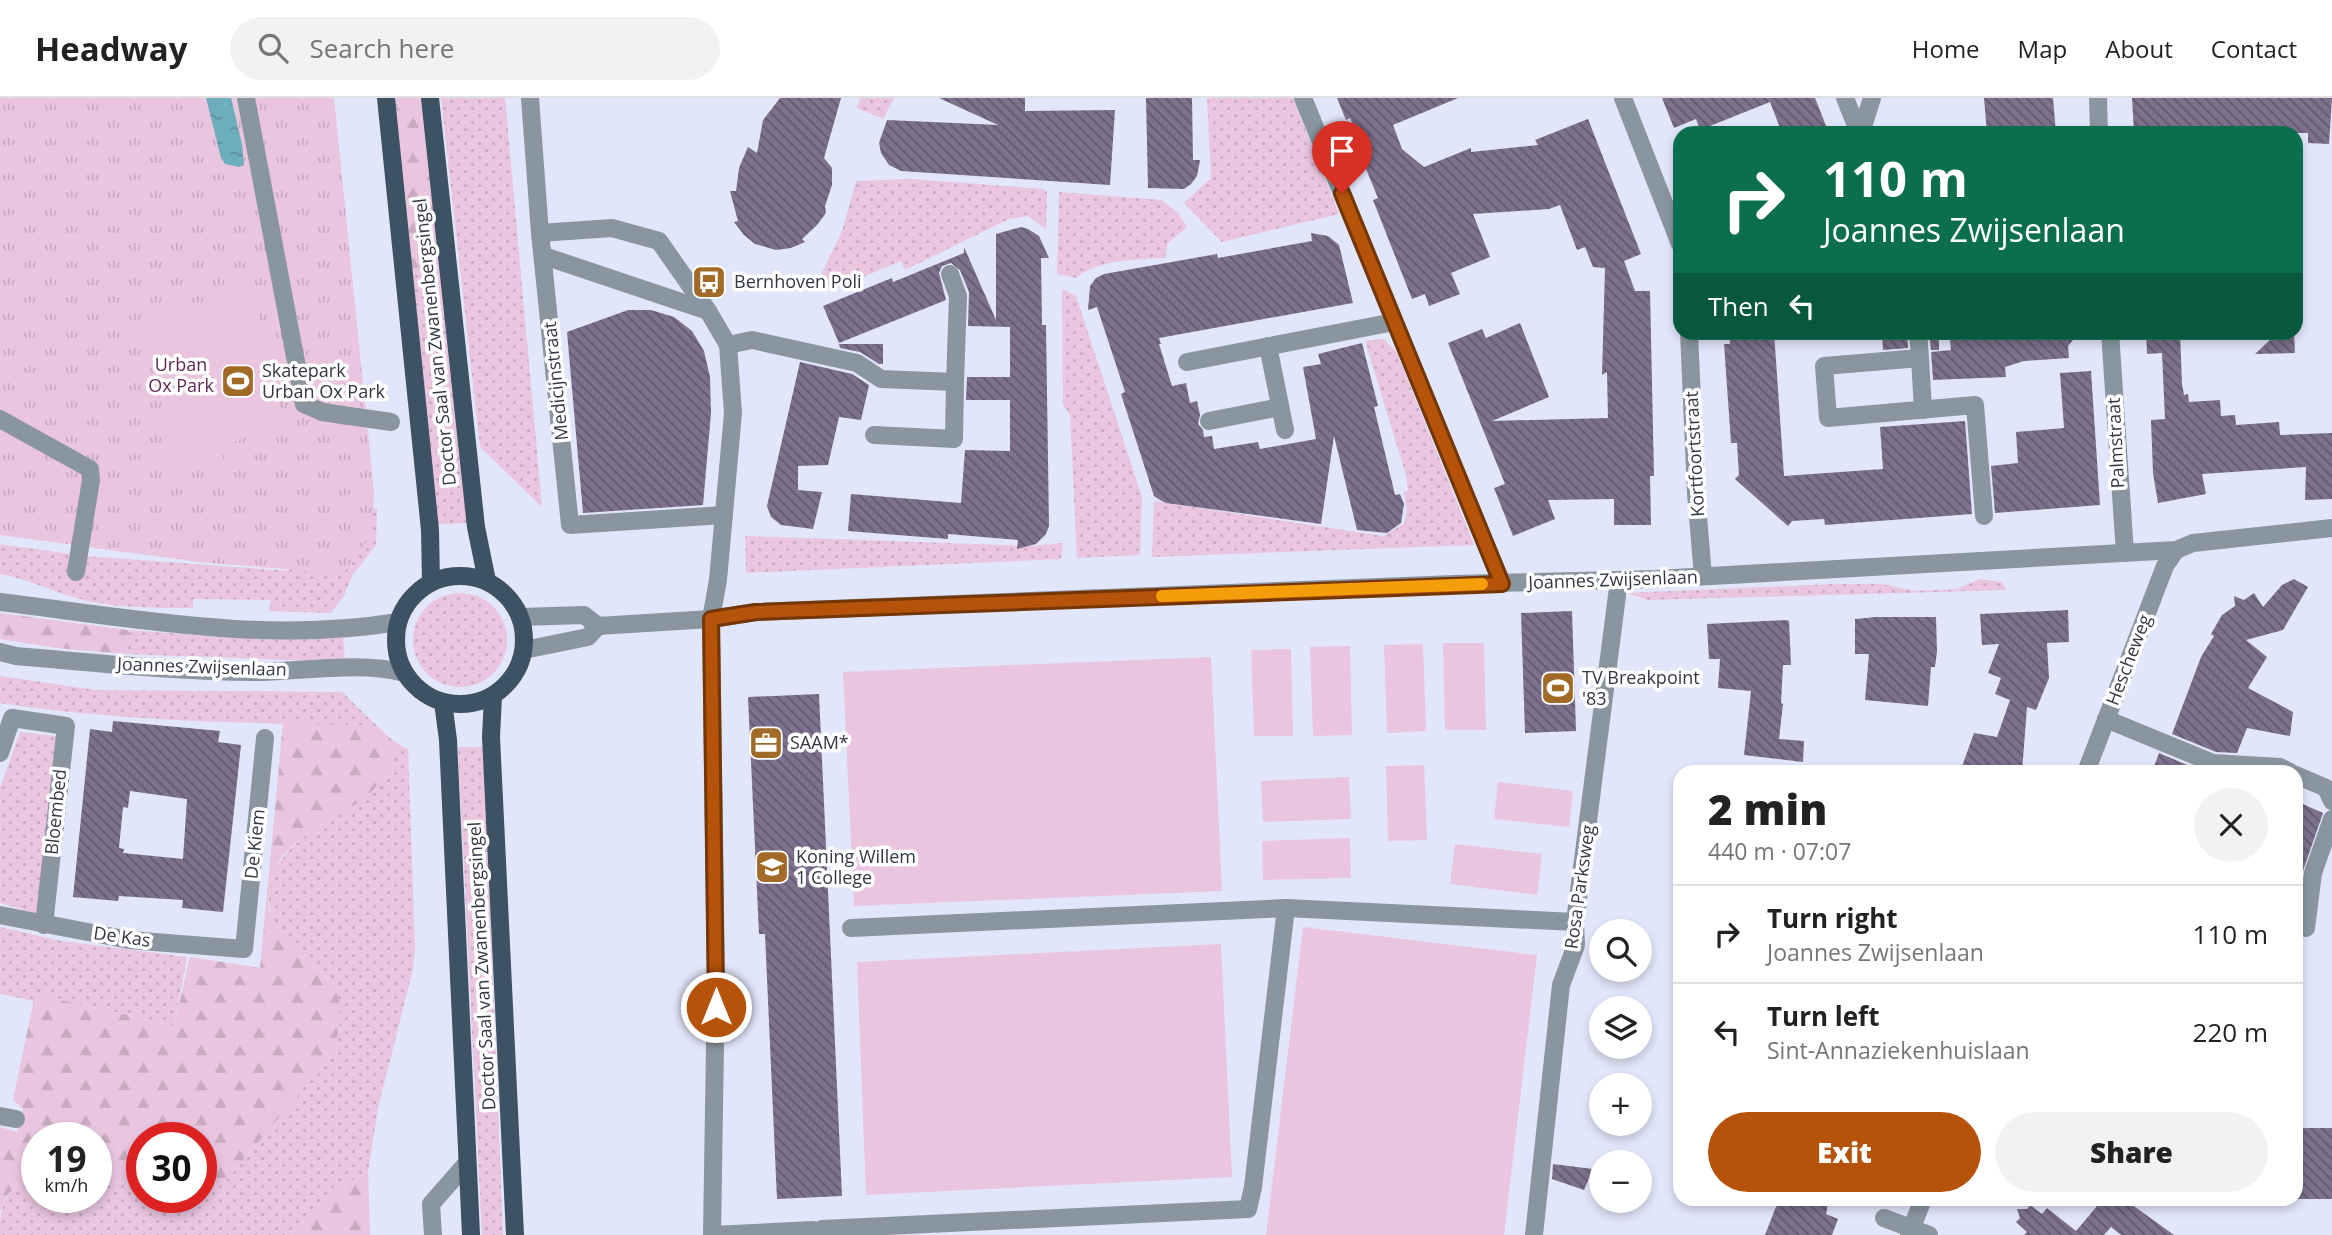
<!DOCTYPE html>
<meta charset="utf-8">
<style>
body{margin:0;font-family:"Open Sans",sans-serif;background:#f2f2f2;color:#222;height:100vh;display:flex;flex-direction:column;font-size:26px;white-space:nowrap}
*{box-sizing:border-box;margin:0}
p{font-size:23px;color:#767676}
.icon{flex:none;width:38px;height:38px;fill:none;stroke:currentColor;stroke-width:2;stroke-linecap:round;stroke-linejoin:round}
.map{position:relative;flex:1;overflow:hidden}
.side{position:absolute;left:1673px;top:667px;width:630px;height:441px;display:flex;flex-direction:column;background:#fff;border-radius:21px;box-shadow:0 4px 10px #0003}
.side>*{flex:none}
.hud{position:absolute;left:1673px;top:28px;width:630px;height:214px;border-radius:21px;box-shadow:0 4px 10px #0003;background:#0b6e4f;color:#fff;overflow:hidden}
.fabs{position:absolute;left:1589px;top:821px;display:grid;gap:14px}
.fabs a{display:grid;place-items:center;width:63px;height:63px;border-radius:50%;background:#fff;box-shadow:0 4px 10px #0003;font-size:35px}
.speed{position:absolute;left:21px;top:1024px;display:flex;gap:14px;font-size:35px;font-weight:700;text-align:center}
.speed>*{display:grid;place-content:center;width:91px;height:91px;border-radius:50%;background:#fff;box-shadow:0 4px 10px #0003;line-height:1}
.speed small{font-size:18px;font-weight:400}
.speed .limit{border:10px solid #d22;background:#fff;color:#111}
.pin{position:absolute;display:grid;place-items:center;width:60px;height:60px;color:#fff;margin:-72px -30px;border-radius:50% 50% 50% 0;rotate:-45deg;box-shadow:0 0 7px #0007}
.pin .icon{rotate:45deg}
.me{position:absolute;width:77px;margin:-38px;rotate:0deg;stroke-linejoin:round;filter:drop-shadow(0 0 5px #0008)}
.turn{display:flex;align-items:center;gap:24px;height:147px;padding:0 35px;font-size:32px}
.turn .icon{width:91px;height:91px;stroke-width:2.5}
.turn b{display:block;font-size:49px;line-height:60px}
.then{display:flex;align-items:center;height:66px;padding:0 35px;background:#0003;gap:14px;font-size:26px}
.round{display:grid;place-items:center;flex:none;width:74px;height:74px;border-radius:37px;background:#f2f2f2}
.headline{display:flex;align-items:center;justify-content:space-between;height:119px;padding:0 35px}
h1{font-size:42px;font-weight:800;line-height:52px}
.primary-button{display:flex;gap:14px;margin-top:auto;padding:14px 35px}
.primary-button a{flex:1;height:80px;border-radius:42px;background:#b45309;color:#fff;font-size:28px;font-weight:800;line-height:80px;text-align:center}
.primary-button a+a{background:#f2f2f2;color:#222}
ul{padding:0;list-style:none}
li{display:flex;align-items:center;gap:21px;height:98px;padding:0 35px;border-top:2px solid #e0e0e0}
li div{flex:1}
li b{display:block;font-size:26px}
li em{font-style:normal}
header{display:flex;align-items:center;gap:42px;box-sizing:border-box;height:98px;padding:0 35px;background:#fff;border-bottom:2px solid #e0e0e0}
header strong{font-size:33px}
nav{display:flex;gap:38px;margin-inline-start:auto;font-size:24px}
.search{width:490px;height:63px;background:#f2f2f2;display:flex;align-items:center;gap:18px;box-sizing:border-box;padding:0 24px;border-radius:38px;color:#767676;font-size:26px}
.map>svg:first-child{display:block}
.grass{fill:url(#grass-dots)}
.forest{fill:url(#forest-firs)}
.park{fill:url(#park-tufts)}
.pitch{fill:#e9c5e0}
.water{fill:url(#water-ripples)}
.building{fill:url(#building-back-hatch);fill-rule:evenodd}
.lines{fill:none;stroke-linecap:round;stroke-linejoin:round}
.minor{stroke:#89959f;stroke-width:18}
.major{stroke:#3d5262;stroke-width:18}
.route-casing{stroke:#753606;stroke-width:18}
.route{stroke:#b45309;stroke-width:12}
.slow{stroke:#f59e0b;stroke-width:12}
.labels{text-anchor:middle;stroke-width:7;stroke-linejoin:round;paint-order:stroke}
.poi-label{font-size:18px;fill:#343744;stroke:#fff;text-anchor:start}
.street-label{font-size:18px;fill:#343744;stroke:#fff}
.park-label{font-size:18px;fill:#602a55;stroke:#fff}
</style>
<header>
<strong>Headway</strong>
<div class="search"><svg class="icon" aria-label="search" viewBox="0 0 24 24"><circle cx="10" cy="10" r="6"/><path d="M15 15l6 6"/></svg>Search here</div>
<nav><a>Home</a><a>Map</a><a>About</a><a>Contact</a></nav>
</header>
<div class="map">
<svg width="2332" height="1137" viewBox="0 0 2332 1137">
<defs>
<pattern id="grass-dots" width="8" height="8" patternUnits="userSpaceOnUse" patternTransform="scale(1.75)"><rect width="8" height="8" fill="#e9c5e0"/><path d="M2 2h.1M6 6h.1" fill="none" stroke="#c8aac1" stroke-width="1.8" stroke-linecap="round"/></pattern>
<pattern id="forest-firs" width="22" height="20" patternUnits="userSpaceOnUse" patternTransform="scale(1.75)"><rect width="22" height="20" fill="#e9c5e0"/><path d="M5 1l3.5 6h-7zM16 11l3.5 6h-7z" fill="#c8aac1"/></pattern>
<pattern id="park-tufts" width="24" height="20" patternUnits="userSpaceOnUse" patternTransform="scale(1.75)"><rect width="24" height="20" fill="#e9c5e0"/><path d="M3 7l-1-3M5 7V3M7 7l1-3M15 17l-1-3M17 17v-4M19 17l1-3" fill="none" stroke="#c8aac1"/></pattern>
<pattern id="water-ripples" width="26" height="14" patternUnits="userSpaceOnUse" patternTransform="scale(1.75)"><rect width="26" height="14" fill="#6eaebc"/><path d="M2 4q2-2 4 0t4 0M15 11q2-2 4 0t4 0" fill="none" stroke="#5b8e9a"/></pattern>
<pattern id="building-back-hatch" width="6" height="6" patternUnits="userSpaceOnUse" patternTransform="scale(1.75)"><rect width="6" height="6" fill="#7d718d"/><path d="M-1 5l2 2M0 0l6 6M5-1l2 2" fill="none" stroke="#62596f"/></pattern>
</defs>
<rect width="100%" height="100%" fill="#e2e6fa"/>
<g class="grass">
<path d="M441 0H505L542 409 480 349Z"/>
<path d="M860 0H894L883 21 857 10Z"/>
<path d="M1207 0H1293L1339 116 1222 144 1184 105 1211 80Z"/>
<path d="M911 81 1043 91 1047 94 1046 131 1028 118 1009 121 905 172 901 163 837 190 818 183 842 133 856 83Z"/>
<path d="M1059 94 1162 102 1178 115 1187 129 1168 145 1165 160C1134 162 1101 160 1076 180L1057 176Z"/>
<path d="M441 173 468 425 438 426 412 176Z"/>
<path d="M1062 191 1076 198 1142 399 1140 457 1077 460 1070 316 1063 307Z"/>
<path d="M1384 241 1397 255 1474 447 1152 459 1154 403 1383 438 1404 426 1407 414 1404 394 1408 393 1406 377 1365 243Z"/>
<path d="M377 410 376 447 352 478 344 498 331 515 269 513 271 502 193 501V510C162 510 113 510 84 502 55 495 29 481 0 476V446L85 458 289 473 284 443Z"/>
<path d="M745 438 1030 448 1063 445 1061 461 746 475Z"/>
<path d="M1980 481 2001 484 2007 492 1648 502 1626 495 1833 486H1882L1915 493 1957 491Z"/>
<circle cx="460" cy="542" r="47"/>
<path d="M128 532 234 540 343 538 345 564 126 556Z"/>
<path d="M0 578 96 592 342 594 377 628C253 625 122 624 0 605Z"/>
<path d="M20 634 57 638 39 816 0 805V690Z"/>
<path d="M400 647 408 651 415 851 413 871 378 1010 368 1074C336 1089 314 1111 291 1137H0C0 1106 3 1102 24 1079L37 1080V1099H96V1083L142 1086V1099H201V1089L222 1087 329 960 340 931 328 881 285 844 273 830 268 796 274 772 289 752 306 737 367 698 386 675Z"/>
<path d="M458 649H484L503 1137H482Z"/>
<path d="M0 829 61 843 187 859 174 928 36 896 34 903 0 896Z"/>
</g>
<g class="forest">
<path d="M394 0H423L441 173 412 176Z"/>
<path d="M0 515 128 532 126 556 57 550 0 541Z"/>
<path d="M283 625 377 628 391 641 400 647C391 666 382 686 365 699 334 725 282 739 271 782 260 827 285 844 315 870 323 877 332 884 336 894 340 902 340 911 340 920 340 933 335 949 328 961 319 975 305 988 294 1001 270 1030 246 1059 222 1087L201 1089V1040H142V1086L96 1083V1040H37V1080H23L7 1098 0 1114V1029L17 1034 23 1011 13 1002 35 896 174 928 190 859 260 870Z"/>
<path d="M368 1074 370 1137H291C314 1110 336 1089 368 1074Z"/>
</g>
<path class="park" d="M0 0H334L374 394 372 437 342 476 199 464 0 437Z"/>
<g class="pitch">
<path d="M239 197H247L256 204 272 277 282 276 284 284 275 287 280 318 277 322 220 352 224 363 216 367 211 357C193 365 177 375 162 356 154 325 192 309 192 283 191 257 140 257 145 229 146 224 150 219 155 217 168 209 221 201 239 197Z"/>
<path d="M1443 545H1484L1486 632H1445Z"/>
<path d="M1423 546 1426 633 1387 635 1384 547Z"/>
<path d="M1350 548 1352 637 1313 638 1310 549Z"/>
<path d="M1291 551 1293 638H1254L1251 552Z"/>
<path d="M1211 559 1222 793 854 808 843 574Z"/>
<path d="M1424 667 1427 742 1388 743 1386 668Z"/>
<path d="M1349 679 1351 721 1263 724 1261 683Z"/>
<path d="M1498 684 1573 693 1569 729 1494 721Z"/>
<path d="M1350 740 1351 780 1263 782 1262 743Z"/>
<path d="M1455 746 1542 756 1537 797 1450 786Z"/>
<path d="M1303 829 1537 857 1504 1137H1266Z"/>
<path d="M1221 846 1232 1079 866 1097 857 864Z"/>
</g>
<path class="water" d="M206 0H231L242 46 244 67 239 69 225 66 221 60Z"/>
<g class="building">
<path d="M780 0H841L824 60 832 70V87L825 108 826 115 817 127 802 141 805 144 791 150 776 152 755 146 744 137 734 124 738 123 730 93H736L739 70 748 49 757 55 763 22Z"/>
<path d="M939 0H1025V13L1115 12 1110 87 901 73 889 67 881 55 879 45 887 22 998 27Z"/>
<path d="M1146 0H1192L1193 62H1200L1197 78 1191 86 1184 91 1148 90Z"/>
<path d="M1337 0H1458L1393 27 1402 51 1424 69 1471 50V54L1538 47 1535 42 1588 21 1641 156 1624 163 1635 193H1650L1654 378H1650L1651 427H1614V401L1548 402 1555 421 1513 438 1494 390 1505 386 1448 245 1482 231 1486 240 1520 225 1549 299 1492 323 1608 320 1607 274 1602 277 1605 170 1593 169 1585 149 1577 152 1560 107 1549 111 1473 116 1490 159 1451 175 1460 196 1429 208 1425 196 1412 201 1373 102 1378 100 1364 66 1368 64 1350 20 1346 22Z"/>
<path d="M1662 0H1815L1829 35H1782L1770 4 1700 32 1696 21 1674 30Z"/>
<path d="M1984 0H2053L2056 35H1987Z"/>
<path d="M2132 0H2332L2329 46 2308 45V35H2134Z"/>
<path d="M1021 129 1028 131 1039 138 1049 160H1041L1042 227H1046L1049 428 1046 436 1036 446 1017 451 1018 442 948 436V441L848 433 851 396 961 405 965 352 1010 353V302H966L967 279H1010V229L968 228 969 194 960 172 951 165 942 168 939 175 946 202 839 245 823 208 892 180 893 184 964 155V149L996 222V136Z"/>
<path d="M1311 135 1328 138 1339 147 1353 205 1159 240 1161 246H1159L1172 288 1186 285 1190 305 1197 303 1200 317 1198 326 1203 332 1204 339 1212 338 1214 351 1258 344 1260 351 1316 341 1303 269 1321 266 1318 256 1362 245 1378 308 1374 309 1395 397 1400 396 1404 406 1401 425 1387 435 1357 432 1334 338 1321 426 1166 405 1160 402 1154 398 1121 296 1125 294 1097 209 1088 212 1090 188 1096 180 1104 176 1217 156 1218 160 1312 143Z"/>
<path d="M628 212H651L674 219 692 233 704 253 710 279 711 315 703 407 583 415 567 234Z"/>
<path d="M1729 234H1774L1784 378 1883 371 1880 329 1965 323 1972 416 1825 427 1824 421 1792 423 1788 428 1735 381 1739 377 1737 345H1731L1724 246H1730Z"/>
<path d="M1882 234H1907L1908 250 1883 252Z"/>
<path d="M1929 234H1939V252H1931Z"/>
<path d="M2025 234H2080L2068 248 2069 260 2024 263 2005 269 2006 279 1933 282 1931 254 1951 252 1950 242 2025 238Z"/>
<path d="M2146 234H2180L2182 286 2184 297 2188 296 2189 304 2220 302 2221 318 2235 317 2236 327 2279 324 2280 337 2332 335V401L2305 402 2306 369 2202 376 2206 396 2158 405 2153 375 2151 322 2165 321 2162 255 2147 256Z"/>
<path d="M2271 234H2294L2295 255 2255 256 2271 241Z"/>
<path d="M839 246H883V266H879L860 254 840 250Z"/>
<path d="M800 264 852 276 869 287 861 322 839 319 828 367 798 368V392L822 394 813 431 781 427 771 419 767 408Z"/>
<path d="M2091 273 2100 407 1995 415 1991 368 2018 365 2016 334 2064 330 2060 275Z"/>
<path d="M2294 481 2308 489 2283 532 2246 542 2267 559 2248 590 2293 614 2290 638 2247 630 2237 655 2216 654 2172 636 2201 559 2214 538 2211 536 2222 517 2235 508 2234 498 2244 502 2254 495 2263 509 2282 487Z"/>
<path d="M2068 512 2069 544 2047 545 2049 580 2036 612 2027 609 2022 674H1960L1974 635 1997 639 2010 602 1995 596 2001 580 1988 575 1999 546 1982 547 1980 516Z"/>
<path d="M1572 513 1576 633 1525 635 1521 515Z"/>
<path d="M1876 519H1936L1937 554 1935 569H1931L1928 608 1865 602 1869 556H1855V521Z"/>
<path d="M1786 522 1789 523 1791 567H1783L1781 605 1783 606 1779 641 1804 643 1803 664 1744 657 1751 593 1718 590 1720 561H1709L1707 526Z"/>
<path d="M819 596 842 1098 777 1101 765 836H759L748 599Z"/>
<path d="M113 623 220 633 218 644 241 647 223 814 182 810 183 802 119 798 118 803 73 799 90 631 112 634ZM130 693 187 701 183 761 123 755 124 751 119 750 123 709 128 710Z"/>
<path d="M2159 655 2204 674H2152Z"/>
<path d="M2296 703 2323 715 2296 793Z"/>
<rect x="2296" y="1030" width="36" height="71"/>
<path d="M1553 1066 1593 1071 1584 1092 1552 1081Z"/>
<path d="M1779 1101H1829L1826 1116 1838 1121 1832 1137H1765Z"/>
<path d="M2103 1101H2124L2174 1137H2121L2111 1129 2104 1137H2024L2027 1134 2016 1124 2020 1120 2017 1111H2027L2030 1107 2042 1116 2047 1110 2076 1133Z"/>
</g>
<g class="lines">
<g class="minor">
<path d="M246 0 304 306 322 314 391 324"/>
<path d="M530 0 540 135 570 427 724 417"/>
<path d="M1303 0 1502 486"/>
<path d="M1623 0 1680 146"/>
<path d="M1845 0 1859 35"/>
<path d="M2098 0 2099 35"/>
<path d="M1861 35 1872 0"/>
<path d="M540 135 612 130 659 143 708 213 728 247 733 315 718 482 711 521 716 883 712 1137"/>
<path d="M544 158 708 213"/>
<path d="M1689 234 1696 395 1703 478"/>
<path d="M1918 234 1920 260 1824 268 1828 320 1975 307 1984 418"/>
<path d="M2110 234 2125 455"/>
<path d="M728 247 752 242 857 265 881 281 955 284 958 198 950 176"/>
<path d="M1268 248 1285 332"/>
<path d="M1920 260 1923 312"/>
<path d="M1187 264 1394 224"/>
<path d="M0 321 90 371 91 382 76 474"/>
<path d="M1209 323 1280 309"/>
<path d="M874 337 954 341 955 284"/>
<path d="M0 504C131 520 266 546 398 524"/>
<path d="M520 519 584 517 598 528 711 521 756 514 1454 486 1657 481 2176 452 2193 445 2332 430"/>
<path d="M524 552 588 539 598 528"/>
<path d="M0 554 16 558C97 565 179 574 261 574 304 573 364 563 404 575"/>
<path d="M2106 621 2213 665 2280 669 2290 674"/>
<path d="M0 655 12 620 66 628 44 827"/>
<path d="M2086 674 2165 468 2176 452"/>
<path d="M2296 677 2326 690 2332 703"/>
<path d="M0 817 129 842 244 851 265 640"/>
<path d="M851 830 1286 810 1575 824"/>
<path d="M2306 830 2313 775 2332 721"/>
<path d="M0 1018 16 1021"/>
<path d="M1884 1120 1929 1137"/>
<path d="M822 1131 1248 1111 1253 1089 1286 810"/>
<path d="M433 1137 431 1106 467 1065"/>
<path d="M712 1137 813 1132"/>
<path d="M1534 1137 1561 887 1576 847 1575 824 1619 482"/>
<path d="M1909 1137 1923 1101"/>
</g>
<g class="major">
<path d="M386 0 430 432 431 484"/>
<path d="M430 0 476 429 487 483"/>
<circle cx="460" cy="542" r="64"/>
<path d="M493 598 491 639 515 1137"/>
<path d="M443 604 448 642 471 1137"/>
</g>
</g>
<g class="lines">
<g class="route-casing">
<path id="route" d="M716 909 711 521 756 514 1502 486 1342 95"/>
</g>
<use href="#route" class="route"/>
<path class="slow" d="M1162 498 1482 486"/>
</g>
<defs>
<g id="bus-square" transform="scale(1.75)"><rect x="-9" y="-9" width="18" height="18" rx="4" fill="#a26a27" stroke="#fff"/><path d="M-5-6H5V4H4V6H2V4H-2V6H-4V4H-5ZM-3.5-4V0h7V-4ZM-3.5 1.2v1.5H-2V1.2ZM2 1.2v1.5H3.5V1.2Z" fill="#fff"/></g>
<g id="stadium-square" transform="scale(1.75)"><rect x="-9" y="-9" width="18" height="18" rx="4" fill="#a26a27" stroke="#fff"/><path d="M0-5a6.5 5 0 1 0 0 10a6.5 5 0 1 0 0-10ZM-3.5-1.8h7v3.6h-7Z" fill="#fff"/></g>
<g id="office-square" transform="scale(1.75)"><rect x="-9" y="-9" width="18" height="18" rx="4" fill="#a26a27" stroke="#fff"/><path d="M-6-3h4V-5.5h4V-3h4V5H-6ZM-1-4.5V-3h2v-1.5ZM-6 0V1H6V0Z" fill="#fff"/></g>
<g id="university-square" transform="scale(1.75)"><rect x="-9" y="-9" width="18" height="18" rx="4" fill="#a26a27" stroke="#fff"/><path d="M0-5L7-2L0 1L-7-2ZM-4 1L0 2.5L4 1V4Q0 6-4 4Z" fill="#fff"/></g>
</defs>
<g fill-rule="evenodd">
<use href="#bus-square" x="709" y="184"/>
<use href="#stadium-square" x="238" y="283"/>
<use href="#stadium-square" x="1558" y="590"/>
<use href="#office-square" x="766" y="645"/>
<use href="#university-square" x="772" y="769"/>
</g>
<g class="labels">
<g class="poi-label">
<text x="734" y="190">Bernhoven Poli</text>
<text x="262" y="279">Skatepark<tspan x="262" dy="21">Urban Ox Park</tspan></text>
<text x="1582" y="586">TV Breakpoint<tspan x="1582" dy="21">'83</tspan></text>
<text x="790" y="651">SAAM*</text>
<text x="796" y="765">Koning Willem<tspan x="796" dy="21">1 College</tspan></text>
</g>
<g class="street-label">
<text transform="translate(435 244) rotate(-96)" y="6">Doctor Saal van Zwanenbergsingel</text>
<text transform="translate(556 283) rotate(-96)" y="6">Medicijnstraat</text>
<text transform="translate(2116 345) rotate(-93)" y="6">Palmstraat</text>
<text transform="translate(1695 356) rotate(-93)" y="6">Kortfoortstraat</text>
<text transform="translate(1613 482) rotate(-2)" y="6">Joannes Zwijsenlaan</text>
<text transform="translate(2129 562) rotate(-69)" y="6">Hescheweg</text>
<text transform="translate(202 569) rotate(2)" y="6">Joannes Zwijsenlaan</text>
<text transform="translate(56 714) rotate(-84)" y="6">Bloembed</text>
<text transform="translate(255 746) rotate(-84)" y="6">De Kiem</text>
<text transform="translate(1580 789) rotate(-82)" y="6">Rosa Parksweg</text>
<text transform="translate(122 839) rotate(8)" y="6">De Kas</text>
<text transform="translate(482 868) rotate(-93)" y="6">Doctor Saal van Zwanenbergsingel</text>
</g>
<g class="park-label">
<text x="181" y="273">Urban<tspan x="181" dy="21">Ox Park</tspan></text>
</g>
</g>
</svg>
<div class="fabs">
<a><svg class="icon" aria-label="search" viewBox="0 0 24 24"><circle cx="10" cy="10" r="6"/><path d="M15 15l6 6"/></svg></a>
<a><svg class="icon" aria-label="layers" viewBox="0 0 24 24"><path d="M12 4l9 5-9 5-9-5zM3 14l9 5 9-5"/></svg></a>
<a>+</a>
<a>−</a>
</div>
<div class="speed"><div>19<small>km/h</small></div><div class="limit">30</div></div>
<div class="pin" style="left:1342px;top:95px;background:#d93025"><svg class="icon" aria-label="arrive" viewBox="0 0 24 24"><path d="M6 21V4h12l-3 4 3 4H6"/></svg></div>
<svg class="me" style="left:716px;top:909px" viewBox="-20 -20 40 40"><circle r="17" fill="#b45309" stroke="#fff" stroke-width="3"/><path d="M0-11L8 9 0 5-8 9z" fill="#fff"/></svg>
<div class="hud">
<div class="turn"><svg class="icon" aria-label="right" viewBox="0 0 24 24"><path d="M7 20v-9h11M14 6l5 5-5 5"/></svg><div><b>110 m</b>Joannes Zwijsenlaan</div></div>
<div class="then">Then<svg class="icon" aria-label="left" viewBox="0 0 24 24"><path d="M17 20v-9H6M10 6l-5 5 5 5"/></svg></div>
</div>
<section class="side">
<div class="headline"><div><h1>2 min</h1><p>440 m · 07:07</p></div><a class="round"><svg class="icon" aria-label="close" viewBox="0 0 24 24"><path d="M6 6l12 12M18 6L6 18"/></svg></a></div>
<ul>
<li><svg class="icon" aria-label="right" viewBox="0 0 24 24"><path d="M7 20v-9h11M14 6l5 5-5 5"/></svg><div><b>Turn right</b><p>Joannes Zwijsenlaan</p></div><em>110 m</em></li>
<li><svg class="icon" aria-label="left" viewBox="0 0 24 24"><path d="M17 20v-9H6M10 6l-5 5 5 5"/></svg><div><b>Turn left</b><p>Sint-Annaziekenhuislaan</p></div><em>220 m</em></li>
</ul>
<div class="primary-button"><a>Exit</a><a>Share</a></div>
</section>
</div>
